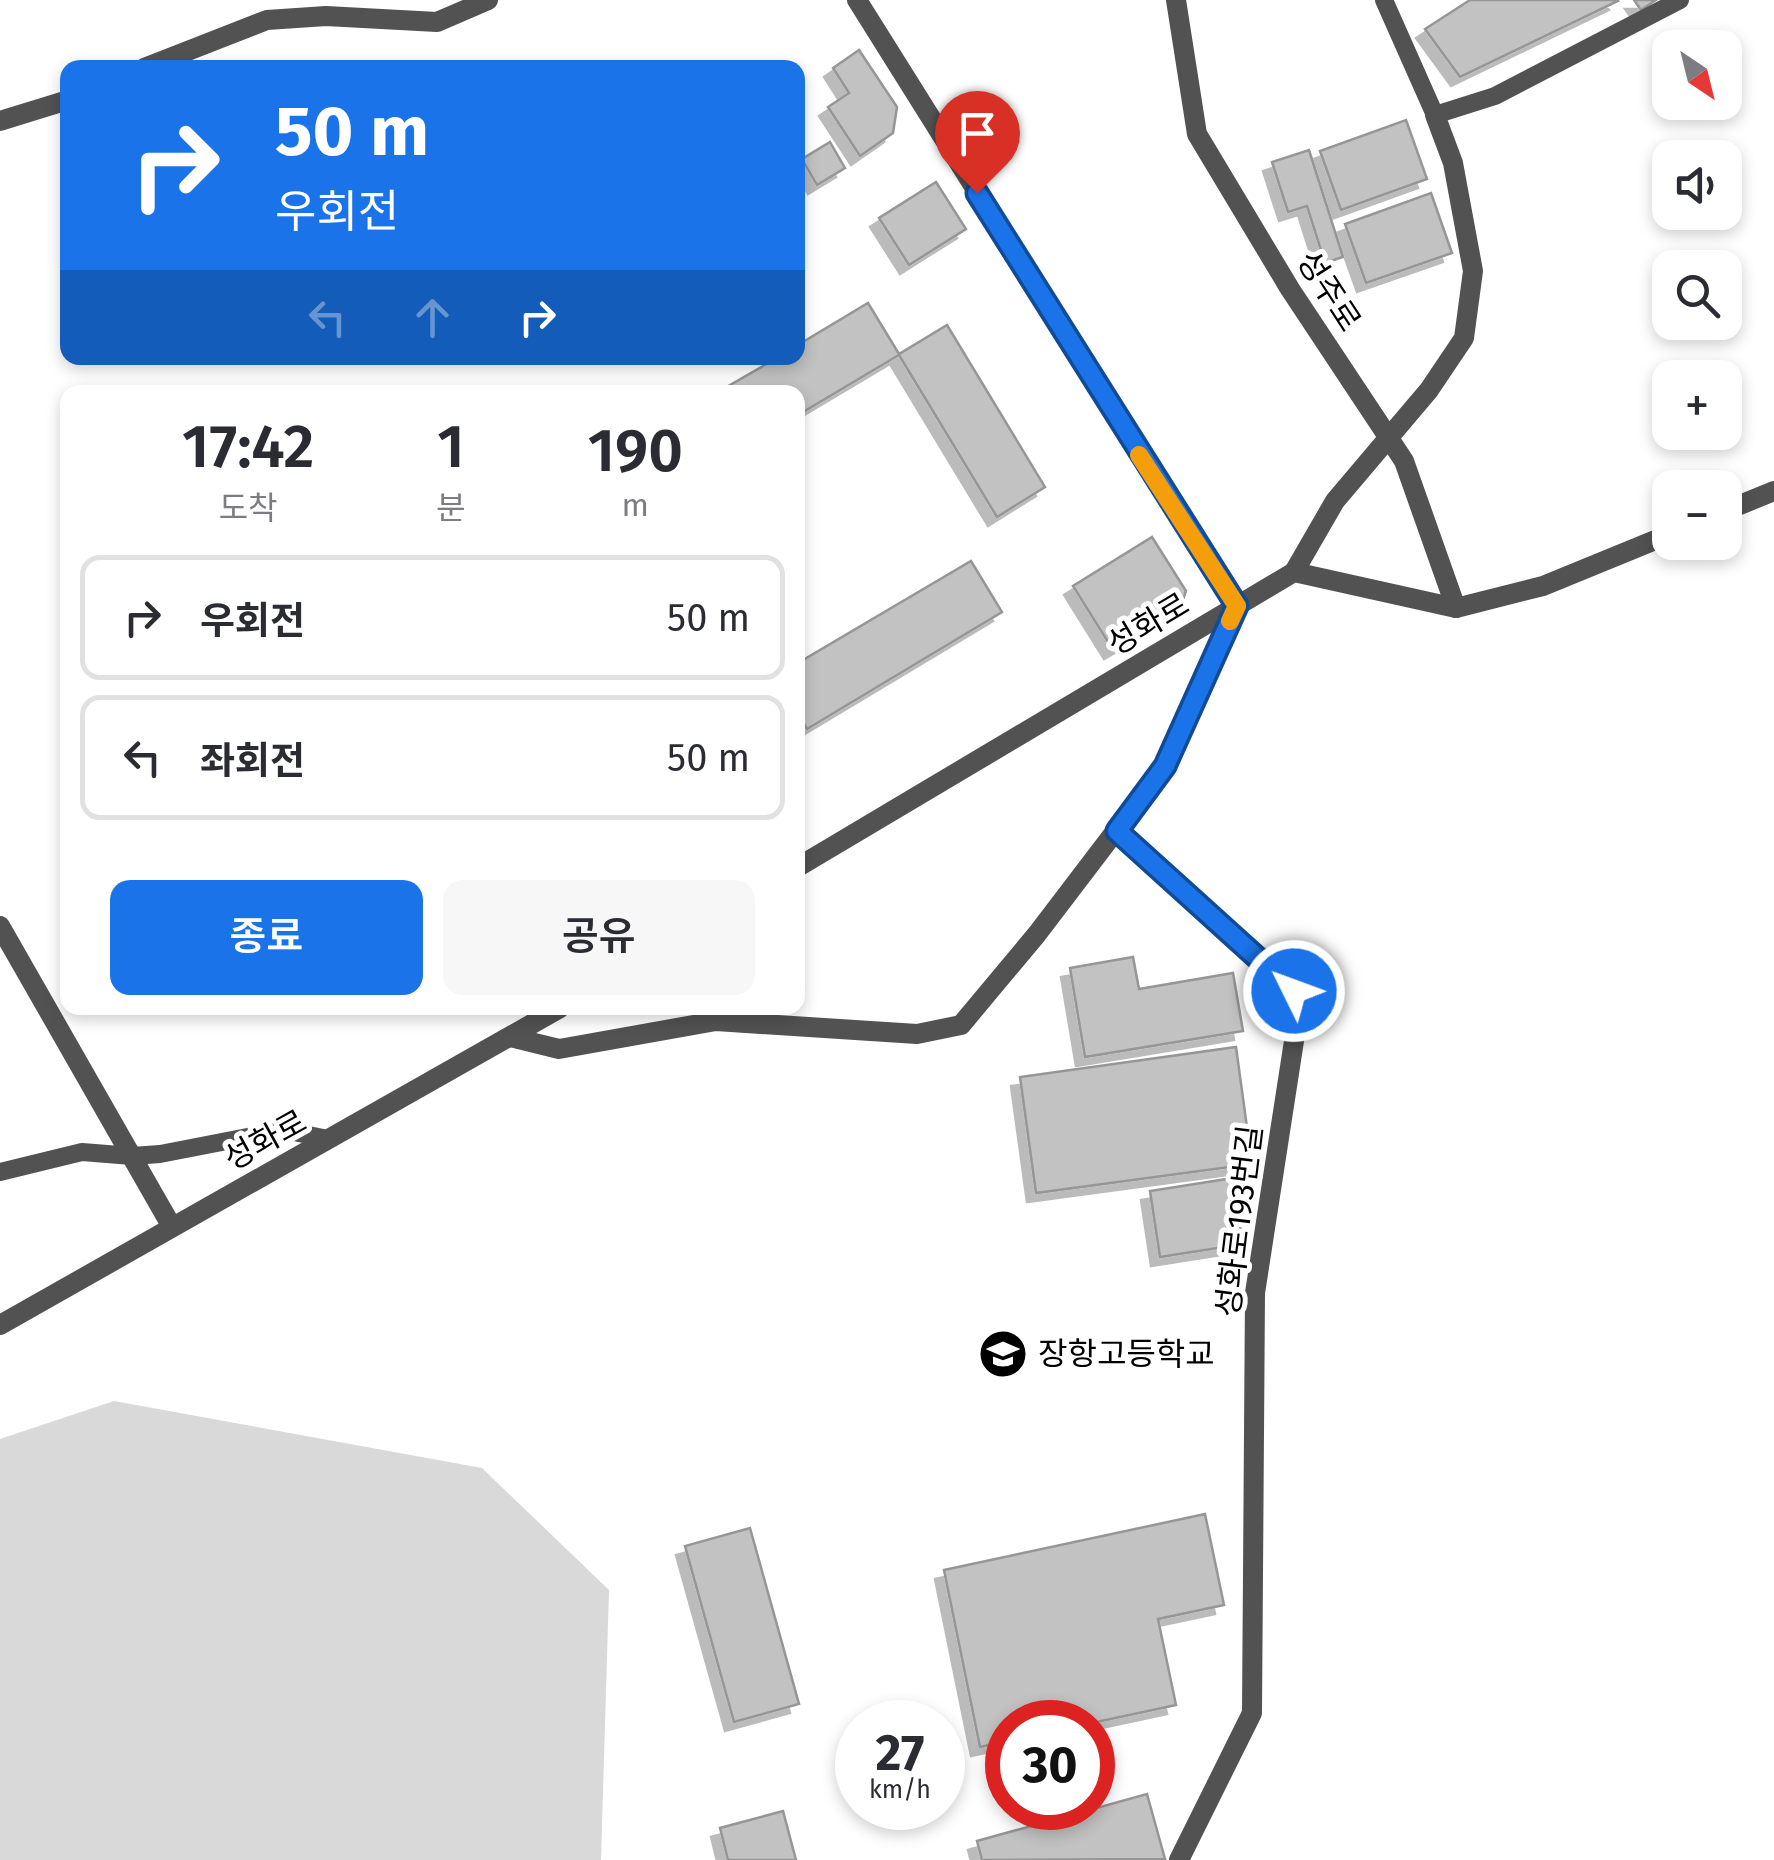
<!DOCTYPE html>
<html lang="ko">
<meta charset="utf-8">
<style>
body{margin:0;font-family:"Fira Sans","Noto Sans KR",sans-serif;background:#f7f7f7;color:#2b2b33;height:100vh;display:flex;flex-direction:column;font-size:38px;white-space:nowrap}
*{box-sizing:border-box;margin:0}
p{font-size:32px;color:#7c7c81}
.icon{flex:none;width:55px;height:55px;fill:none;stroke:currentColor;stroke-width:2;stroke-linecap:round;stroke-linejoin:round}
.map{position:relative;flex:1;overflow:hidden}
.drawer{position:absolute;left:60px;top:385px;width:745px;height:630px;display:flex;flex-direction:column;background:#fff;border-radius:20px;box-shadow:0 5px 15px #0003}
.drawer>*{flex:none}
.hud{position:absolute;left:60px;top:60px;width:745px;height:305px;border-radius:20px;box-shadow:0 5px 15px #0003;background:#1a73e8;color:#fff;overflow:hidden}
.needle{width:65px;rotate:145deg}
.tools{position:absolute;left:1652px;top:30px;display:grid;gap:20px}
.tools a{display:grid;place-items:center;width:90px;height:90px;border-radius:20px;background:#fff;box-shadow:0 5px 15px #0003;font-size:50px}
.speed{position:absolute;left:835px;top:1700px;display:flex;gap:20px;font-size:50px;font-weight:700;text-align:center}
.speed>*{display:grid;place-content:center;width:130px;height:130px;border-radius:50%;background:#fff;box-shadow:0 5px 15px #0003;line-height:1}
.speed small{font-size:25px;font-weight:400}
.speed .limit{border:15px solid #d22;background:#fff;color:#111}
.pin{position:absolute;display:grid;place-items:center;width:85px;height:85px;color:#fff;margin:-102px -42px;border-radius:50% 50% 50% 0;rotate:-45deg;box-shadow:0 0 10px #0007}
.pin .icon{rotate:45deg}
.me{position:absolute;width:110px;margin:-55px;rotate:312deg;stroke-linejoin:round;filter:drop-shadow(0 0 8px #0008)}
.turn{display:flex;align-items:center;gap:35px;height:210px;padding:0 50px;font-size:45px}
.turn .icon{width:130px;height:130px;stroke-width:2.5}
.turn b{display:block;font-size:70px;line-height:85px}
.lanes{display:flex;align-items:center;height:95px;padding:0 50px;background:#0003;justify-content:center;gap:50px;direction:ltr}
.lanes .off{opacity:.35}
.eta{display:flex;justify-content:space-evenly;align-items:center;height:170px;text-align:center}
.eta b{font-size:60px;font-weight:600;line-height:70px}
.button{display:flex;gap:20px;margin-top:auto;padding:20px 50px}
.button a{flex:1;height:115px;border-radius:20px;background:#1a73e8;color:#fff;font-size:40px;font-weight:600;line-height:115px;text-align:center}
.button a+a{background:#f7f7f7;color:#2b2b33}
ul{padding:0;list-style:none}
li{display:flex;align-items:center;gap:30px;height:125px;margin:0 20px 15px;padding:0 30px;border:5px solid #e1e1e2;border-radius:20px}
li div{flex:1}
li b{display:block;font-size:38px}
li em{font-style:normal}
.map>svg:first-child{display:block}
.green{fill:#d9d9d9}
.building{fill:#c2c2c2;stroke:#969696;stroke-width:2.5;filter:url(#shadow)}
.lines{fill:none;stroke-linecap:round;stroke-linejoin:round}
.service{stroke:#525252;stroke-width:18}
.minor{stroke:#525252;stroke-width:20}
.tertiary{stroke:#525252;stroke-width:20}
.route-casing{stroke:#114b97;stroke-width:25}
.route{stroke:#1a73e8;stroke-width:18}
.slow{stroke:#f59e0b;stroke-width:18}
.labels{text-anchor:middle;stroke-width:10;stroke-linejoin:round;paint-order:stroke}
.street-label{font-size:32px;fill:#000;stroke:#fff}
.poi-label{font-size:32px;fill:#000;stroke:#fff;text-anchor:start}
</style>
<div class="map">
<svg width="1774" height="1860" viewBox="0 0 1774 1860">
<defs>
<filter id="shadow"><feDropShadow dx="-9" dy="9" stdDeviation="0" flood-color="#0004"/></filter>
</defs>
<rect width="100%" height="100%" fill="#fff"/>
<path class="green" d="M114 1401 482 1468 609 1590 601 1860H0V1439Z"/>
<g class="building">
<path d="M1470 0H1617L1618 1 1460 77 1425 29Z"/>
<path d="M1634 0H1656L1641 10Z"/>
<path d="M859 50 897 107 893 133 860 156 828 107 849 93 833 68Z"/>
<path d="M1406 120 1427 179 1341 210 1320 151Z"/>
<path d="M830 142 845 168 817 185 802 159Z"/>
<path d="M1309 150 1343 257 1325 263 1307 206 1288 212 1272 162Z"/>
<path d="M936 182 966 229 909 265 879 218Z"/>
<path d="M1431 193 1452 253 1366 283 1345 224Z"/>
<path d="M868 303 899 354 947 325 1045 487 997 517 899 355 798 415V392H718L777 358H798V345Z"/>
<path d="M1152 537 1186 591 1179 612 1113 650 1073 586Z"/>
<path d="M971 561 1002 612 807 729 798 713V663Z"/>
<path d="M1133 957 1139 989 1233 973 1243 1031 1085 1057 1070 968Z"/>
<path d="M1236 1047 1252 1164 1036 1193 1020 1077Z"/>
<path d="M1233 1178 1243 1244 1160 1257 1150 1191Z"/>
<path d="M1205 1514 1224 1605 1158 1619 1176 1705 1092 1723 1008 1722V1741L980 1747 944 1570Z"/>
<path d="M750 1528 799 1704 734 1722 685 1546Z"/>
<path d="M1147 1794 1165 1859 982 1860 977 1841Z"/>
<path d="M783 1811 796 1860H728L720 1828Z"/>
</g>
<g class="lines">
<g class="service">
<path d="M1384 0 1435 115 1495 96 1680 0"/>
<path d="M0 1172 82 1152 132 1156 160 1154 284 1130 328 1139"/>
</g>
<g class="minor">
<path d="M144 68 267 20 326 16 437 22 488 0"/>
<path d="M0 121 68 100"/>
<path d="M1294 572 1335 501 1429 390 1464 338 1473 271 1453 163 1435 115"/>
<path d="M1117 831 1293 991 1296 1028 1255 1293 1252 1713 1179 1860"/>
<path d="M0 926 172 1227"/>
<path d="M510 1037 559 1049 716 1021 917 1034 961 1025 1037 934 1165 766 1237 606 857 0"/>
</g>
<g class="tertiary">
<path d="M1176 0 1197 134 1290 289 1404 461 1456 608"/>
<path d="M1725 511 1774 491"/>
<path d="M798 867 1294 572 1456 608 1543 586 1670 534"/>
<path d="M0 1325 560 1008"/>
</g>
</g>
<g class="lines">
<g class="route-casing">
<path id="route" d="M977 193 1237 606 1165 766 1117 831 1294 991"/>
</g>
<use href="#route" class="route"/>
<path class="slow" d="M1139 455 1237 606 1230 621"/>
</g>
<defs>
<g id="school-disc" transform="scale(2.5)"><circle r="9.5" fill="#000" stroke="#fff"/><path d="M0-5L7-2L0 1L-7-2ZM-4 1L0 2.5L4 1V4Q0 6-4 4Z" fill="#fff"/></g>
</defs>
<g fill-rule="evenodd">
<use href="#school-disc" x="1003" y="1354"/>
</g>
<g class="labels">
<g class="street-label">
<text transform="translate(1329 291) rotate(57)" y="11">성주로</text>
<text transform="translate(1148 624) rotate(-31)" y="11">성화로</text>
<text transform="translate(265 1140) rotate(-29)" y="11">성화로</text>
<text transform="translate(1239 1221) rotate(-83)" y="11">성화로193번길</text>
</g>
<g class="poi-label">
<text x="1038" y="1365">장항고등학교</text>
</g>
</g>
</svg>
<div class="tools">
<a><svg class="needle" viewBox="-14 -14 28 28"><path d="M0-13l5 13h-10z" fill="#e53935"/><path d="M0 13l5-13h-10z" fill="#7c7c81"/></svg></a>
<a><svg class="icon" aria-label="sound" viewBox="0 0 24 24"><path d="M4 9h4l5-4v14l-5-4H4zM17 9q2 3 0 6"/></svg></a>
<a><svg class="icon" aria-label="search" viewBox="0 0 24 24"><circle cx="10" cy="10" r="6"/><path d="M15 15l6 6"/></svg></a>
<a>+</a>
<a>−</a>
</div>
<div class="speed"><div>27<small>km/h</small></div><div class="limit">30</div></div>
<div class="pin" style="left:977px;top:193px;background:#d93025"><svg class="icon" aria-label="arrive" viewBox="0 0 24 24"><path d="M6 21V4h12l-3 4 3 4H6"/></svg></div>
<svg class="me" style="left:1294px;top:991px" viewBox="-20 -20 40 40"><circle r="17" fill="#1a73e8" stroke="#fff" stroke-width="3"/><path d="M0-11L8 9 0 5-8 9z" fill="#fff"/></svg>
<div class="hud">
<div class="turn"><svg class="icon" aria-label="right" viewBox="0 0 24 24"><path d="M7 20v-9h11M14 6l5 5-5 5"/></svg><div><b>50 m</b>우회전</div></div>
<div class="lanes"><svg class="icon off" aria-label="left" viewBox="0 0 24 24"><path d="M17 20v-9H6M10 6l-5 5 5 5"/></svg><svg class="icon off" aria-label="ahead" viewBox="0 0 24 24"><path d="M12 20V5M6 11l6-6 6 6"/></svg><svg class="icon" aria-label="right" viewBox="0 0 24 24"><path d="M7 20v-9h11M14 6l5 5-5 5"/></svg></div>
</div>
<section class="drawer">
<div class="eta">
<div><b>17:42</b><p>도착</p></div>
<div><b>1</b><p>분</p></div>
<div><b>190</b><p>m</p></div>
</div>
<ul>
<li><svg class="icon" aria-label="right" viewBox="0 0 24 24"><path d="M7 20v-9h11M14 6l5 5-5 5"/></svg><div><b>우회전</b></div><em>50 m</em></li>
<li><svg class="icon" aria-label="left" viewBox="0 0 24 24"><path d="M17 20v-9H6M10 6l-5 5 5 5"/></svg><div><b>좌회전</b></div><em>50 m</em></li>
</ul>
<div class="button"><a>종료</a><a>공유</a></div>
</section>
</div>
